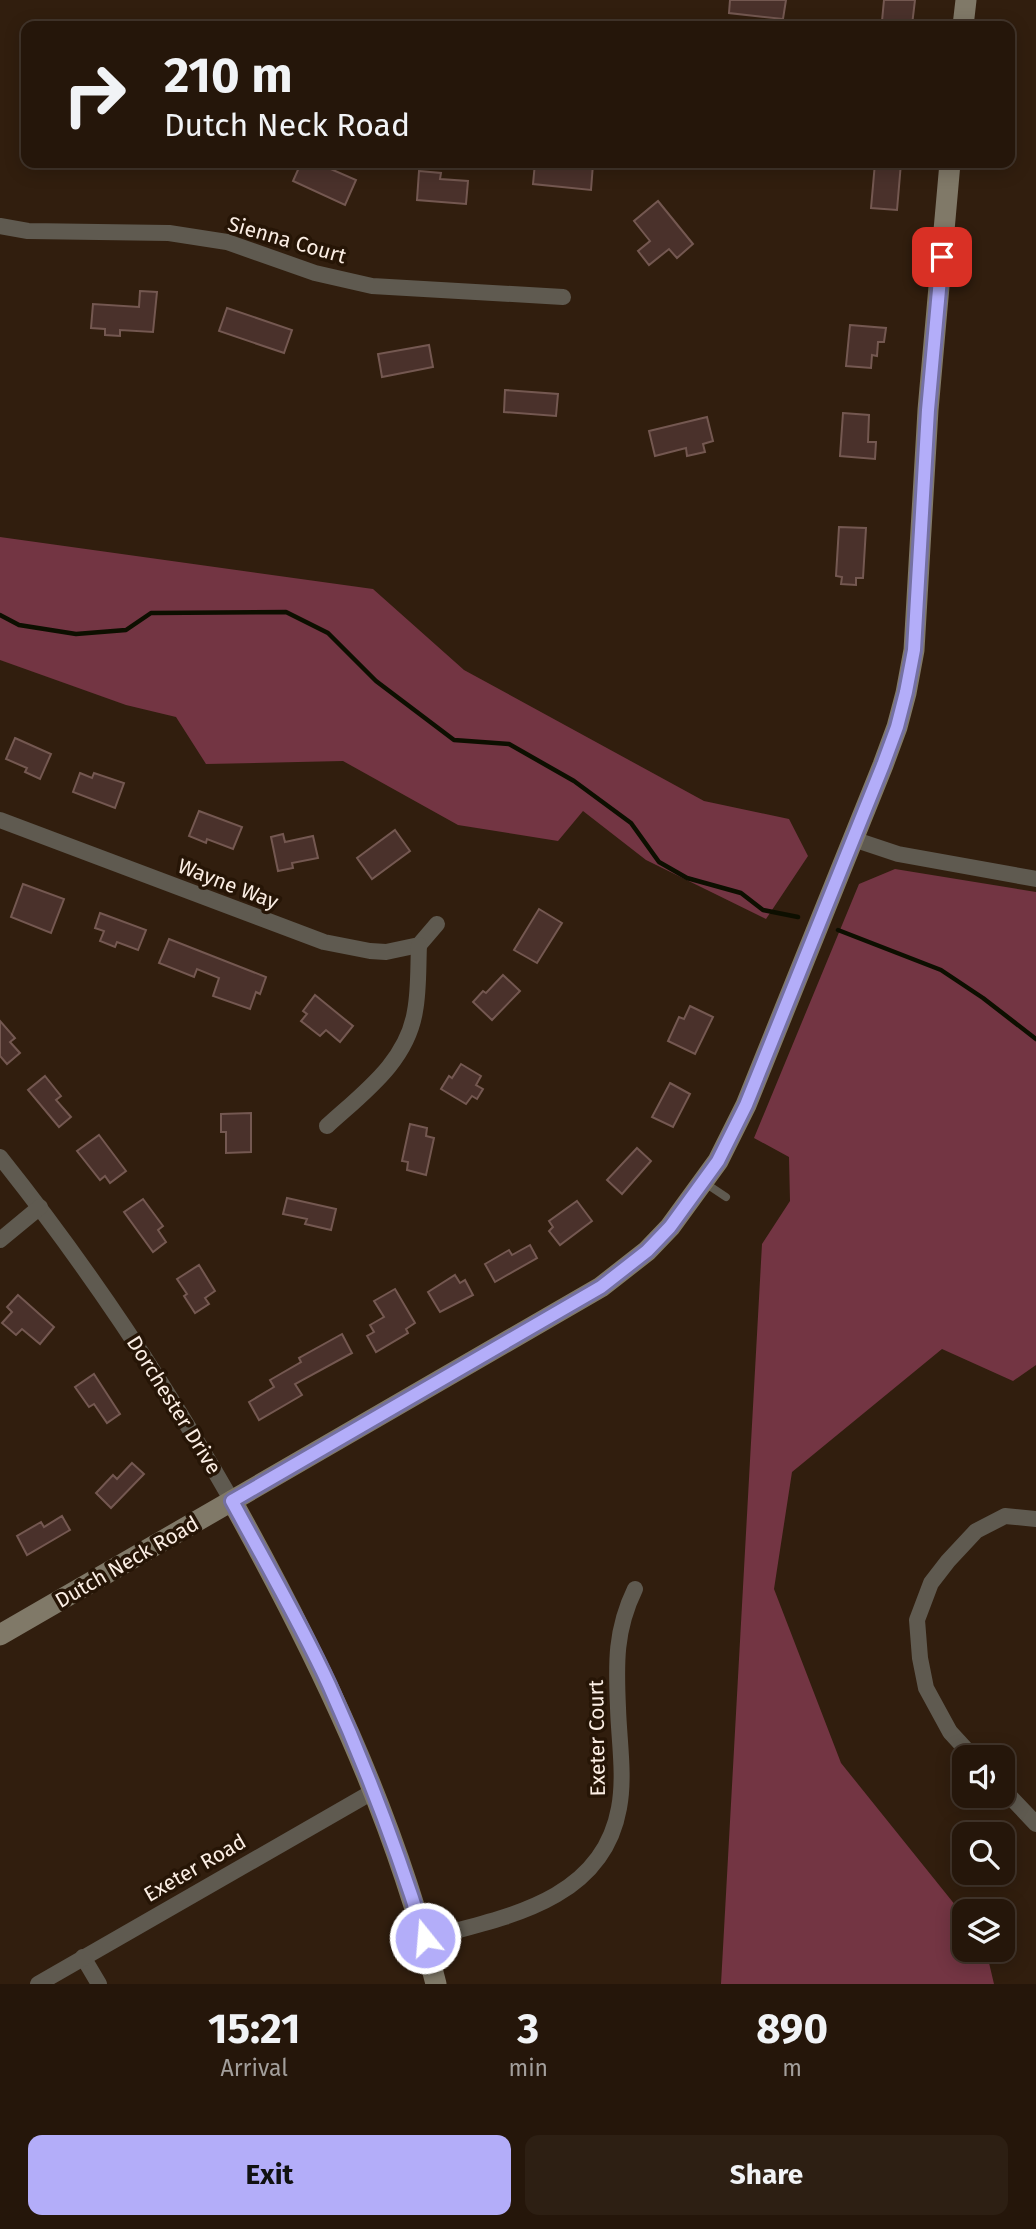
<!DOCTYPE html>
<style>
body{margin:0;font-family:"Fira Sans",sans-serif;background:#2d1f13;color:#f1f3f6;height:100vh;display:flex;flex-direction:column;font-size:26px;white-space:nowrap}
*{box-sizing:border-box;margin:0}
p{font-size:23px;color:#a39f9c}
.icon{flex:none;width:38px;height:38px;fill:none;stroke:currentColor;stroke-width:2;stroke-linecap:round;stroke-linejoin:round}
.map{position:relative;height:1984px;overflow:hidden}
.drawer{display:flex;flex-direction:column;background:#25160a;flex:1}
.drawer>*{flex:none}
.guide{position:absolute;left:21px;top:21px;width:994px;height:147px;border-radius:14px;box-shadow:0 4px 18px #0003,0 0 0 2px #42352b;background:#25160a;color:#f1f3f6;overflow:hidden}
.buttons{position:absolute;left:952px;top:1745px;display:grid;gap:14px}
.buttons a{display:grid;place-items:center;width:63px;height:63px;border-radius:14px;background:#25160a;box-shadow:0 4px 18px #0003,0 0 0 2px #42352b;font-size:35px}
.pin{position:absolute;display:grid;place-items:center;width:60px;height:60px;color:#fff;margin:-30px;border-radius:14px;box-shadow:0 4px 10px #0006}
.me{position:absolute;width:77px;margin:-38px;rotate:343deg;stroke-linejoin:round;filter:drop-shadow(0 0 5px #0008)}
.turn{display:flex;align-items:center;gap:24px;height:147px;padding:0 28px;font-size:32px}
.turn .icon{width:91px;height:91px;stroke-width:2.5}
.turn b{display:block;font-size:49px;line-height:60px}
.eta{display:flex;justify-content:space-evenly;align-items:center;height:119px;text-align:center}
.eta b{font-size:42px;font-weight:700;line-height:49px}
.primary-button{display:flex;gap:14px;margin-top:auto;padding:14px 28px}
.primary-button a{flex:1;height:80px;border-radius:14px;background:#b3adf9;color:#111;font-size:28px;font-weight:700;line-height:80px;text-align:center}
.primary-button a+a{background:#2d1f13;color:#f1f3f6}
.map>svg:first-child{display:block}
.green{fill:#733543}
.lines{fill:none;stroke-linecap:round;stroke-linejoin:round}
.stream{stroke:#0d0f00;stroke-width:4.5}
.building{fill:#4a312b;stroke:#745851;stroke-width:2}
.lane{stroke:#5f5a50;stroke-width:8}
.street{stroke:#5f5a50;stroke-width:16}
.secondary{stroke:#807968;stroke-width:21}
.route-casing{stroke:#7470a2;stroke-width:18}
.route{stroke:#b3adf9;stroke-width:12}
.labels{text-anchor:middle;stroke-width:7;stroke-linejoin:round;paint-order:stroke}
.street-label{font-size:21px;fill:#fbeee4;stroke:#261506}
</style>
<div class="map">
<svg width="1036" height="1984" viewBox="0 0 1036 1984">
<rect width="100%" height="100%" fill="#311e0e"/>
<g class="green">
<path d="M0 537 373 589 464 670 704 801 789 819 808 856 766 919 646 860 583 811 558 841 458 825 343 761 206 764 176 717 126 705 0 660Z"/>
<path d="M895 869 1036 892V1365L1013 1381 942 1349 792 1472 774 1589 841 1763 964 1916V1950H986L994 1984H721L762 1244 790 1201 789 1157 754 1138 859 884Z"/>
</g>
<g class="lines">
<g class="stream">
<path d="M0 615 19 625 76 634 126 630 151 613 286 612 328 633 376 681 454 740 509 744 574 781 631 823 659 862 687 878 741 893 763 910 798 917"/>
<path d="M838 930 941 970 983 998 1036 1039"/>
</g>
</g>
<g class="building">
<path d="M730 0H786L783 19 729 13Z"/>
<path d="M884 0H915L912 25 887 26V22L882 21Z"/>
<path d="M301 163H317L356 180 345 205 293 181Z"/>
<path d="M535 163 593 164 591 190 533 184Z"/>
<path d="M875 163H901L897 210 871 208Z"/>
<path d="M419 171 441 173 440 179 468 181 466 204 417 200Z"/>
<path d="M658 201 693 244 677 258 669 249 649 265 638 251 650 241 634 221Z"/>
<path d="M140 291 157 292 153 332 120 330V336L105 335V329L91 328 93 304 139 307Z"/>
<path d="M227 308 292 330 284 353 219 331Z"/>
<path d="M850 325 886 328 884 342H878L877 356 872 355 871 368 846 366Z"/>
<path d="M429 345 433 367 382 377 378 354Z"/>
<path d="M505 390 558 394 556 416 504 412Z"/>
<path d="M843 413 869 415 868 442H876L875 459 840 456Z"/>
<path d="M707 417 713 441 703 444 705 452 687 456 686 448 655 456 649 431Z"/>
<path d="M839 527 866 528 863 578H856V585L841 584 842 577 836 576Z"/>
<path d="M15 738 51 754 40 779 25 772 27 768 6 759Z"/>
<path d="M80 773 92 778 94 773 124 783 115 808 73 792Z"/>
<path d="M199 811 242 827 233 849 207 839 206 843 189 836Z"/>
<path d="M395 830 410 851 372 879 357 858Z"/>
<path d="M283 834 285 842 313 836 318 858 292 863 293 868 278 871 271 837Z"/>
<path d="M23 884 64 899 51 933 11 917Z"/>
<path d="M539 909 562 923 537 963 514 950Z"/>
<path d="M100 913 146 930 138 950 117 942 115 947 100 941 104 931 95 928Z"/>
<path d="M169 939 266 977 260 994 256 992 250 1009 213 996 219 978 197 969 194 977 159 963Z"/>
<path d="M503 975 520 991 492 1020 473 1002 483 991 486 993Z"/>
<path d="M315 995 353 1026 340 1042 326 1030 320 1036 301 1021 307 1014 303 1011Z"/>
<path d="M690 1006 713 1017 695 1054 668 1041 679 1017 684 1019Z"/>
<path d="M0 1021 15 1038 10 1042 20 1053 7 1064 0 1056Z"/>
<path d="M461 1064 481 1076 476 1085 483 1089 477 1099 472 1096 466 1104 441 1089 449 1076 452 1078Z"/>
<path d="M45 1076 61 1096 56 1100 71 1117 59 1127 28 1090Z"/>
<path d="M670 1083 690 1094 673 1127 652 1117Z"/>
<path d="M251 1113V1152L226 1153V1132H221V1114Z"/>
<path d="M410 1124 427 1128 426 1136 434 1138 426 1175 407 1170 408 1162 402 1161Z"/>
<path d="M99 1135 126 1171 110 1183 105 1176 100 1180 77 1151Z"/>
<path d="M637 1148 651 1161 622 1194 607 1180Z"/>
<path d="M287 1198 336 1209 331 1230 305 1224 307 1219 283 1214Z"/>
<path d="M143 1199 163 1226 158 1230 166 1242 153 1252 124 1212Z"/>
<path d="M577 1201 592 1221 560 1245 549 1231 553 1227 549 1221Z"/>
<path d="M530 1245 537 1258 495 1282 485 1264 509 1250 512 1255Z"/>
<path d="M199 1265 215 1291 205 1298 209 1304 195 1313 184 1296 187 1294 177 1279Z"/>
<path d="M455 1275 460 1283 465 1280 473 1295 440 1312 428 1292Z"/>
<path d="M395 1289 415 1323 406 1329 408 1333 376 1352 367 1336 374 1332 370 1325 384 1317 374 1301Z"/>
<path d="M18 1295 54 1327 40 1344 22 1329 16 1335 2 1323 12 1312 7 1307Z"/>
<path d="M342 1334 352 1353 295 1384 302 1395 259 1420 249 1402 274 1387 270 1380 301 1362 299 1358Z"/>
<path d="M94 1374 120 1414 107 1423 94 1404 89 1407 75 1387Z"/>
<path d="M132 1463 144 1474 111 1508 96 1493 113 1475 117 1479Z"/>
<path d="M62 1516 70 1530 27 1555 17 1536 41 1522 44 1527Z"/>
</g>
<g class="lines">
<path class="lane" d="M705 1183 726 1197"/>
<g class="street">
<path d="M0 226 28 231 169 233 227 242 315 273 372 286 563 297"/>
<path d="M0 820 324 942 370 951 386 952 419 945 437 924"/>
<path d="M853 839 898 854 1036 879"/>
<path d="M327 1126C363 1093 407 1062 415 1011 419 990 418 967 419 945"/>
<path d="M0 1157C87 1266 163 1380 232 1501"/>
<path d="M0 1240 40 1207"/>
<path d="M973 1757 950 1732 926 1688 920 1658 917 1620 931 1583 948 1561 976 1531 1005 1516 1036 1519"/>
<path d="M1003 1789 1036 1824"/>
<path d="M425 1939C501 1918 602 1903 619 1808 625 1776 619 1741 618 1708 616 1664 615 1630 635 1589"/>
<path d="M83 1957 99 1984"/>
<path d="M38 1984 374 1791"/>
</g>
<g class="secondary">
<path d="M963 26 966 0"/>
<path d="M232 1501C318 1656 393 1811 436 1984"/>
<path d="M0 1635 601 1287 647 1251 670 1227 718 1161 746 1105 883 765 897 727 906 693 914 650 928 410 950 163"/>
</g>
</g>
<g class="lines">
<g class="route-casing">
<path id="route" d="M425 1938C398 1852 366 1767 329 1685 300 1622 265 1562 232 1501L601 1287 647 1251 670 1227 718 1161 746 1105 883 765 897 727 906 692 914 650 928 410 942 257"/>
</g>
<use href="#route" class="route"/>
</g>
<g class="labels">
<g class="street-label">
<text transform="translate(287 240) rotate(16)" y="7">Sienna Court</text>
<text transform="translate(228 884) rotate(21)" y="7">Wayne Way</text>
<text transform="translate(174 1405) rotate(58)" y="7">Dorchester Drive</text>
<text transform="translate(127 1562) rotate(-30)" y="7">Dutch Neck Road</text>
<text transform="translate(597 1738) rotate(-91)" y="7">Exeter Court</text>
<text transform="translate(195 1868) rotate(-30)" y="7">Exeter Road</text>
</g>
</g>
</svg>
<div class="buttons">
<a><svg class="icon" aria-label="sound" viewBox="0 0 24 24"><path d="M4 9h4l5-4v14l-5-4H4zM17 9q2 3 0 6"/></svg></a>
<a><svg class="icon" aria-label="search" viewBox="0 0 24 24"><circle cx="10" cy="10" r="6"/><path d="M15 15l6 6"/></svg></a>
<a><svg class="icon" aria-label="layers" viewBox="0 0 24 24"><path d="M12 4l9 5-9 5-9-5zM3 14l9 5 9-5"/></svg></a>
</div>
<div class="pin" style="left:942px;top:257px;background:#d93025"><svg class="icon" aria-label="arrive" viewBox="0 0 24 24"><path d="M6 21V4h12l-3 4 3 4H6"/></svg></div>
<svg class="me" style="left:425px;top:1938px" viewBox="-20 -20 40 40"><circle r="17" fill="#b3adf9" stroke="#fff" stroke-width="3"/><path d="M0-11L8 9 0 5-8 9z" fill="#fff"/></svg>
<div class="guide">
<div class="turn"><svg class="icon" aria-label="right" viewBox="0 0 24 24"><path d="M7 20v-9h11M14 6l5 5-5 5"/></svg><div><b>210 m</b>Dutch Neck Road</div></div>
</div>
</div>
<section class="drawer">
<div class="eta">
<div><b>15:21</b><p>Arrival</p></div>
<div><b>3</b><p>min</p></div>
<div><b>890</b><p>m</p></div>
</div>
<div class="primary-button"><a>Exit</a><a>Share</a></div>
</section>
